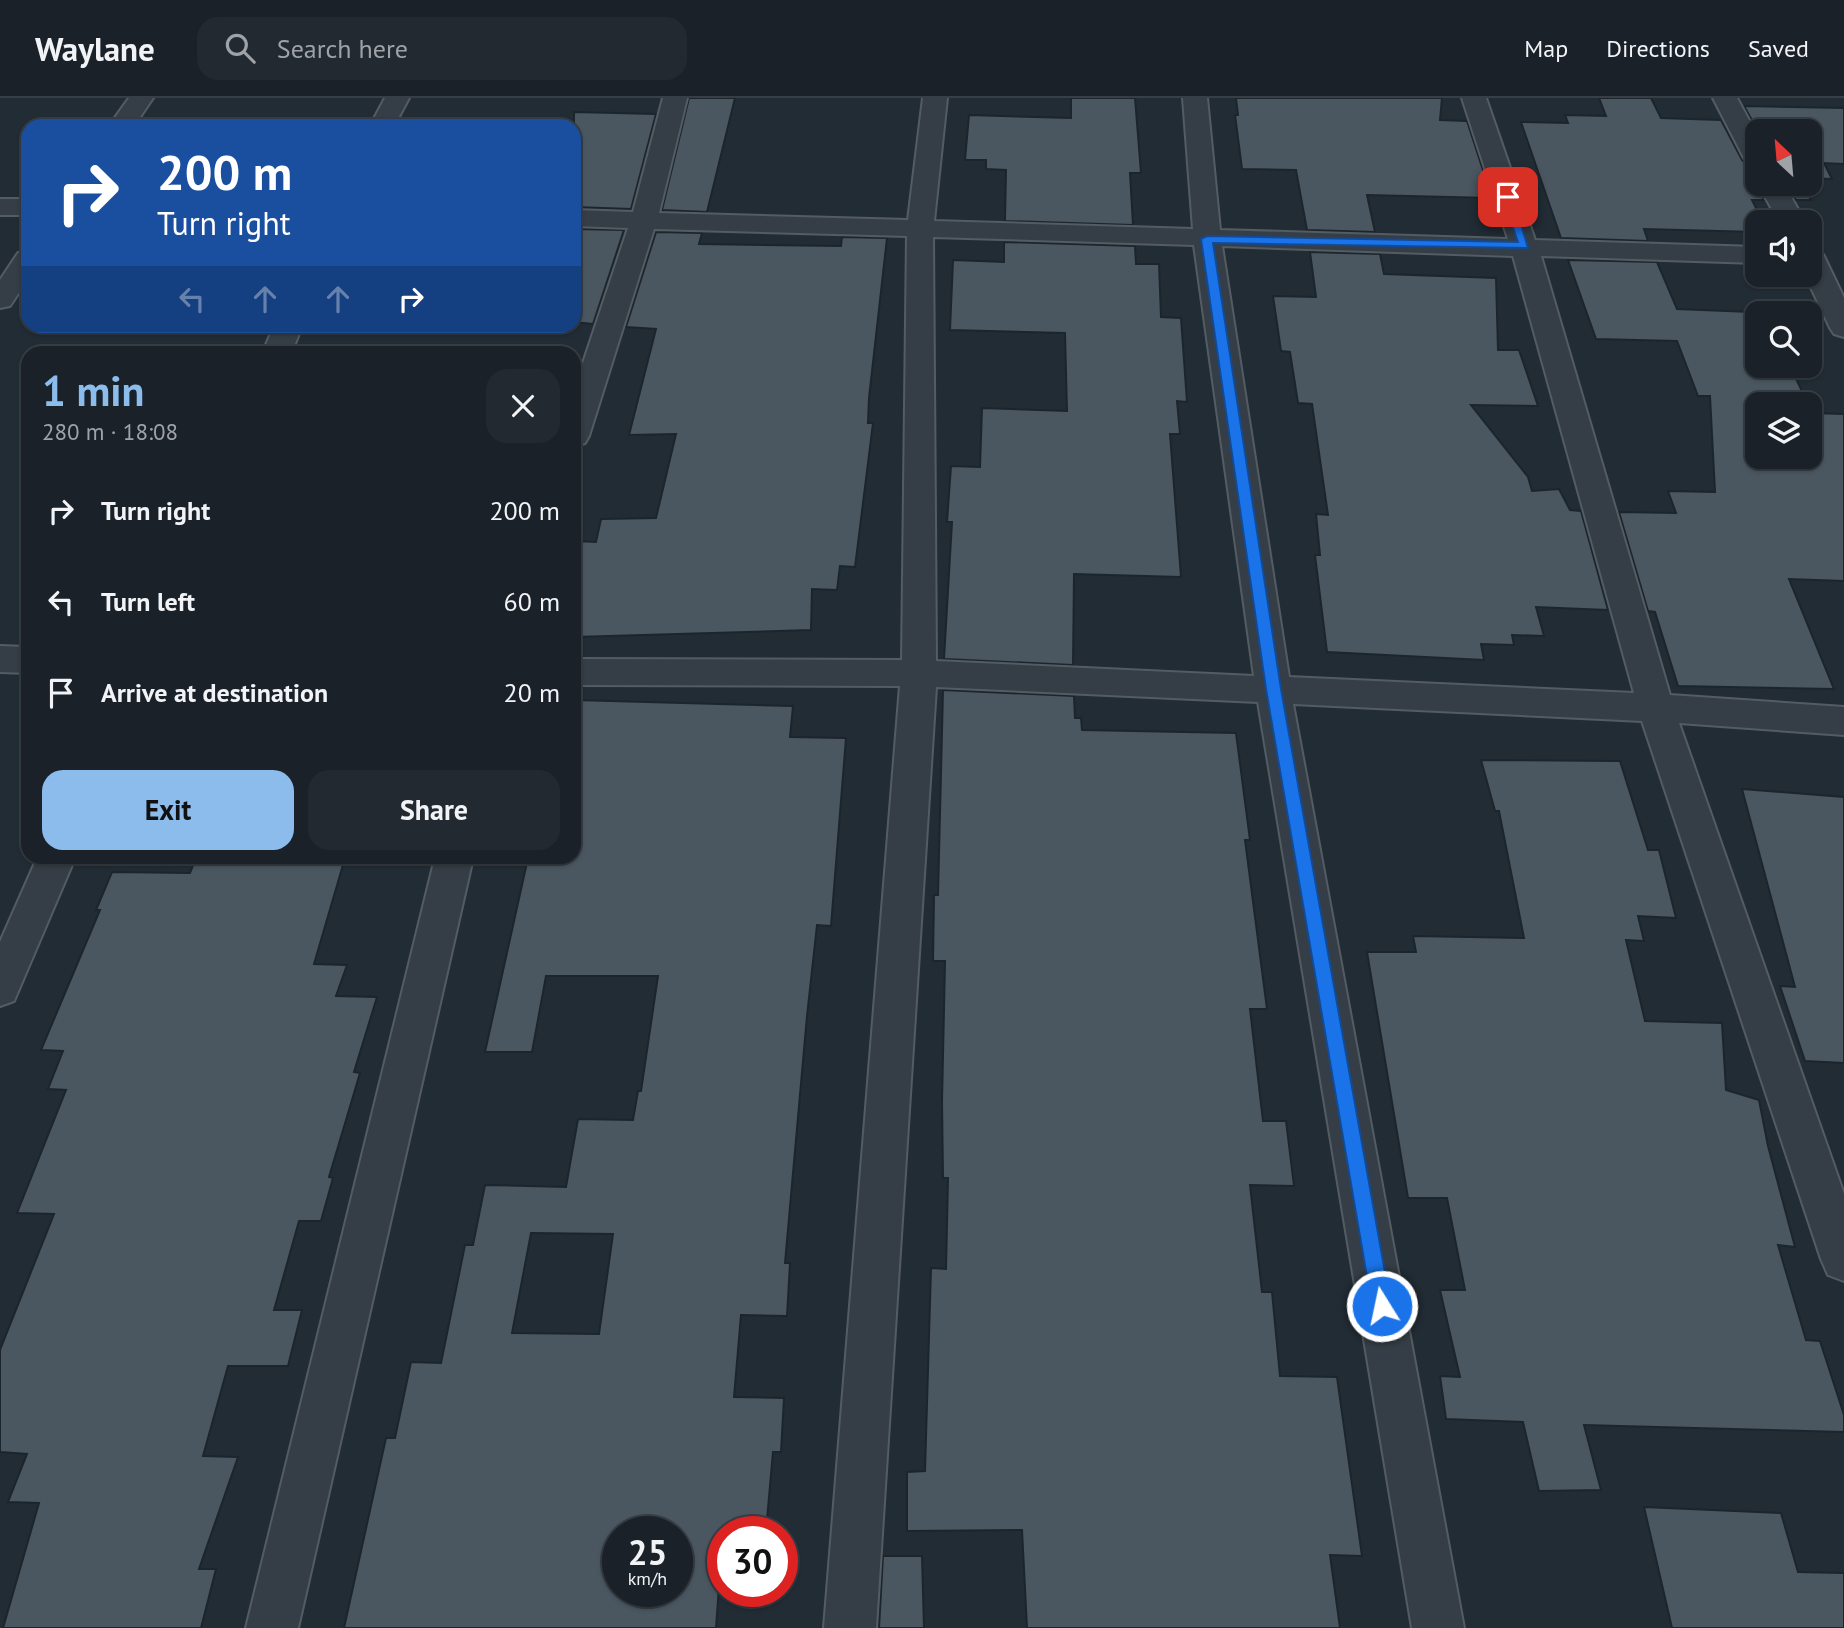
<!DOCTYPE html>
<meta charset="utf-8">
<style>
body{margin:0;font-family:"PT Sans",sans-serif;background:#232930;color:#f1f3f6;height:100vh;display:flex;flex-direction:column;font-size:26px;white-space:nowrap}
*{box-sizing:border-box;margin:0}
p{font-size:23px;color:#9fa3a8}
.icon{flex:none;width:38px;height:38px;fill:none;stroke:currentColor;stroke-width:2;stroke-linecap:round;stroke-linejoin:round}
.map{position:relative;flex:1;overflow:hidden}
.sheet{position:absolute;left:21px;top:248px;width:560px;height:518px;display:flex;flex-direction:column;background:#1a2128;border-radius:21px;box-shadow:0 2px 5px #0004,0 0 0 2px #383e45}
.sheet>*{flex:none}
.banner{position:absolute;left:21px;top:21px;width:560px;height:214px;border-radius:21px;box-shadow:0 2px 5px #0004,0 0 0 2px #383e45;background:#1a4fa0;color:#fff;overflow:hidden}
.needle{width:46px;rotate:334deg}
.fabs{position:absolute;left:1745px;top:21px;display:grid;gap:14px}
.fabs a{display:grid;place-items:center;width:77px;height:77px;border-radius:14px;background:#1a2128;box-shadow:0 2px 5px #0004,0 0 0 2px #383e45;font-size:35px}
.speed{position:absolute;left:602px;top:1418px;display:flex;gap:14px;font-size:35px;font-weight:700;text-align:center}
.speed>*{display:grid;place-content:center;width:91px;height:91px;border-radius:50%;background:#1a2128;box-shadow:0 2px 5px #0004,0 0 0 2px #383e45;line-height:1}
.speed small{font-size:18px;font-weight:400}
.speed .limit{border:10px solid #d22;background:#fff;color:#111}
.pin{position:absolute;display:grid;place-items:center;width:60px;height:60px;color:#fff;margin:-30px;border-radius:14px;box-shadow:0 4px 10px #0006}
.me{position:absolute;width:77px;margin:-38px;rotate:350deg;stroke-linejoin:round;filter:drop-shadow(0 0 5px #0008)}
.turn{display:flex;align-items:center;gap:24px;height:147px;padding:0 21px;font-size:32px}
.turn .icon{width:91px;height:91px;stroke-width:2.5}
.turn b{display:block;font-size:49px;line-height:60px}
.lanes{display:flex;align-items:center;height:66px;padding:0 21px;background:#0003;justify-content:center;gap:35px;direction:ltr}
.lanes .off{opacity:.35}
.round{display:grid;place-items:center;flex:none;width:74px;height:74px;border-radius:21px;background:#232930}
.head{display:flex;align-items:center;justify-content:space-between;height:119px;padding:0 21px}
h1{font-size:42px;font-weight:600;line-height:52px;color:#8bbcec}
.action{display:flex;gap:14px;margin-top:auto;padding:14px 21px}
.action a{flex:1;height:80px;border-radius:21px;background:#8bbcec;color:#111;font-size:28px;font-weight:600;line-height:80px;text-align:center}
.action a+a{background:#232930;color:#f1f3f6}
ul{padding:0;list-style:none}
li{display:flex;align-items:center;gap:21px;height:91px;padding:0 21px}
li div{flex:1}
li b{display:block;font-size:26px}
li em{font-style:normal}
header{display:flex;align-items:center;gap:42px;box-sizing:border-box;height:98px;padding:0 35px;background:#1a2128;border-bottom:2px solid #383e45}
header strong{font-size:33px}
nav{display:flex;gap:38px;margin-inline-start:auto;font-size:24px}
.search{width:490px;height:63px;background:#232930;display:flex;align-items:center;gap:18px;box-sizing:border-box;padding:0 24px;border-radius:21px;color:#9fa3a8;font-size:26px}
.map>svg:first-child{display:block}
.building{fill:#4a5760;stroke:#1d252c;stroke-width:2;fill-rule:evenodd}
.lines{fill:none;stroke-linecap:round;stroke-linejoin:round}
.minor-casing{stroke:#535c63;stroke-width:4}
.minor{fill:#353e46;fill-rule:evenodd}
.route{fill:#1a73e8;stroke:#114b97;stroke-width:2}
</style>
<header>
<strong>Waylane</strong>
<div class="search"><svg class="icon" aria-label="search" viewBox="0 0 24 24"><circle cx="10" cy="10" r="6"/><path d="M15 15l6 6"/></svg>Search here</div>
<nav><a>Map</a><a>Directions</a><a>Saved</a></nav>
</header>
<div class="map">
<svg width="1844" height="1530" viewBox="0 0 1844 1530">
<rect width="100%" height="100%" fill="#222c35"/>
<g class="building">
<path d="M689 0H735L707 114 662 112Z"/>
<path d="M1071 0H1135L1141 75H1130L1133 127 1005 123 1006 72 986 71V62H965L969 17 1071 20Z"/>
<path d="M1236 0H1442L1440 22 1467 23 1492 100 1367 97 1375 134 1307 132 1296 72 1242 71 1235 17H1238Z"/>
<path d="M1599 0H1651L1661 20 1721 22 1742 62 1747 67 1757 70 1756 87 1764 102H1752L1763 124H1757V134L1644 131 1648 143 1561 140 1521 24 1568 25 1565 17 1606 18Z"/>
<path d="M1744 8 1844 10V66L1824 65 1832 81 1810 80V33H1758Z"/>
<path d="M574 14 656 16 631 111 574 109Z"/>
<path d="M1787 86H1801L1811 102H1796Z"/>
<path d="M574 131 624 132 593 226 574 224Z"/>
<path d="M656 134 702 135 699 146 841 148 842 139 887 140 869 300 868 325H873L855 469 840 468 837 492 812 491 811 532 574 539V443L596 444 601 421 656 420 676 336 629 337 656 231 626 229Z"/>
<path d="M1004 144 1135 148 1136 166H1159L1161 219 1181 220 1187 304 1177 303 1180 336H1170L1181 479 1074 476 1073 567 944 561 952 424H947L951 368 980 369 982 310 1067 313 1065 235 950 232 953 162 1004 164Z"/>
<path d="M1310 154 1380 156 1384 176 1496 180 1498 252H1519L1538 308 1471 307 1528 379 1532 393 1559 391 1570 412 1581 413 1608 512 1536 509 1544 538 1512 537 1514 547 1481 546 1484 562 1327 554 1315 457H1320L1316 416 1328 417 1312 306 1298 305 1290 254 1281 253 1273 198 1316 199Z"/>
<path d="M1568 162 1657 164 1677 211 1751 214 1757 228V268H1790L1808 306H1757V359H1810V309L1812 315 1844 316V483L1789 481 1834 591 1678 588 1655 514 1648 513 1619 414 1676 415 1668 393 1715 394 1710 298H1698L1677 243 1596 241Z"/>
<path d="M943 592 1074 598 1075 620H1081L1082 632 1236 635 1250 742H1245L1267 911H1250L1263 1023H1286L1294 1088 1250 1087 1262 1194H1272L1280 1278 1337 1279 1362 1458 1330 1457 1340 1530H1027L1022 1432 907 1433V1374L925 1373 931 1170 946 1171 948 1080H943L942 1004 945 863H933L934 797H938Z"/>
<path d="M574 602 793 608 790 639 846 640 831 828 817 827 807 918 785 1165H790L787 1218 741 1217 734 1299 784 1300 781 1354H773L766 1433H723L716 1530H344L386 1340H395L411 1264 441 1265 465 1147H473L485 1087 566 1089 578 1021 633 1022 638 993H641L658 878H546L532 954H485L528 760H574ZM531 1135 613 1136 599 1236 512 1235ZM618 1433H677V1493H618Z"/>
<path d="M1481 662 1620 663 1648 752H1659L1676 820 1638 818 1644 843 1626 842 1645 923 1722 925 1726 992 1759 1002 1768 1048 1795 1149 1778 1147 1806 1242 1820 1243 1844 1317V1334L1584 1327 1601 1392 1539 1393 1523 1324 1446 1321 1440 1278 1460 1279 1440 1192H1465L1447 1100H1408L1367 854H1416L1413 838 1524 840 1499 713H1495Z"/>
<path d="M1742 691 1844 699V965L1805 963 1780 888 1795 889Z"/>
<path d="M196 760H345L314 866 347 867 336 898 377 899 354 974 360 975 329 1079 333 1080 321 1123H299L274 1212H302L288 1268H228L203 1358 238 1359 199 1471H216L201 1530H3L39 1405 8 1404 27 1356 0 1354V1252L54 1116 17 1115 66 992 48 991 63 953 41 952 100 812H96L112 774 190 775Z"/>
<path d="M1644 1409 1781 1415 1798 1474 1844 1475V1530H1672Z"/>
<path d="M883 1458H922L924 1530H879Z"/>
</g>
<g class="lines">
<g class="minor-casing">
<g id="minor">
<path d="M129 0H153L134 28H109Z"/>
<path d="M385 0H409L394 28H370Z"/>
<path d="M663 0H687L659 115 908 122 923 0H947L934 123 1193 131 1183 0H1207L1220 132 1508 141 1462 0H1486L1535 142 1757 149V165L1541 158 1670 597 1844 609V637L1679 625 1844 1096V1183L1828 1177 1821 1161 1642 623 1293 606 1464 1530H1412L1258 604 936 589 876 1530H824L900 588 574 587V561L902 562 907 138 654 131 589 338 585 345 574 348V292L628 130 574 128V112L633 114ZM933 139 1194 147 1254 578 936 563ZM1222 148 1513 158 1634 595 1289 579Z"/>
<path d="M1713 0H1737L1757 37V68L1748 65 1744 60Z"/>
<path d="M1758 86H1784L1805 124H1779Z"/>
<rect x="0" y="101" width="28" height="16"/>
<path d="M1810 150 1820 152 1824 158 1844 200V239L1834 236 1830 230 1805 177H1810Z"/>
<path d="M28 153V181L10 208 0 210V182L18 155Z"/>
<path d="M274 228H302L291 256H262Z"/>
<path d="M0 548 28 549V575L0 574Z"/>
<path d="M37 760H75L14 903 0 908V844Z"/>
<path d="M435 760H473L298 1530H246Z"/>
</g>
</g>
<use href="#minor" class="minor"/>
</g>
<path class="route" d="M1508 95 1513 99 1528 150 1213 145 1281 591 1391 1208 1388 1215 1382 1217 1375 1215 1372 1208 1266 591 1201 141 1207 138 1518 144 1502 99Z"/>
</svg>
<div class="fabs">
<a><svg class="needle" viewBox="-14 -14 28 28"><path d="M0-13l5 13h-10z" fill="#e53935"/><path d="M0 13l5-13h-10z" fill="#9fa3a8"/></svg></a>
<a><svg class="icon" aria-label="sound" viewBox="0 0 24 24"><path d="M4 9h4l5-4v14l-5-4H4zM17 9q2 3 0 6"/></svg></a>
<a><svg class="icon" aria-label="search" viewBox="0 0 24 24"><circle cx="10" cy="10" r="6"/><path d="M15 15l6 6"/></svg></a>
<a><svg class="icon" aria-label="layers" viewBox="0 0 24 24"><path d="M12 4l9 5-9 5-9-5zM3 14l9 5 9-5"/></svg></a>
</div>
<div class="speed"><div>25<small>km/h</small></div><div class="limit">30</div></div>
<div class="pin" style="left:1508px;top:99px;background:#d93025"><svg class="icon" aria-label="arrive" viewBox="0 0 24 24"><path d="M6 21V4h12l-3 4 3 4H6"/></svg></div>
<svg class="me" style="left:1382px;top:1208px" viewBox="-20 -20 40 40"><circle r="17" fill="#1a73e8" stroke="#fff" stroke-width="3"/><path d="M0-11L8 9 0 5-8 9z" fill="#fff"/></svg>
<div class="banner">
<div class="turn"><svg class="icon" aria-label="right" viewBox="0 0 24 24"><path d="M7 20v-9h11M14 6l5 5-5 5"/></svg><div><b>200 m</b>Turn right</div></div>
<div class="lanes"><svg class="icon off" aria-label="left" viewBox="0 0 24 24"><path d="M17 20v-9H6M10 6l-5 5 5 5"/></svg><svg class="icon off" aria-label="ahead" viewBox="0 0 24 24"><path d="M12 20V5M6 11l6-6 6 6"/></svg><svg class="icon off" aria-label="ahead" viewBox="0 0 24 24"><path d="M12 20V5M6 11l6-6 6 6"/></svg><svg class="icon" aria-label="right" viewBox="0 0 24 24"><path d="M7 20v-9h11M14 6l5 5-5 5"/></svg></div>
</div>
<section class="sheet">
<div class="head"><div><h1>1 min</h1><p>280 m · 18:08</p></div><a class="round"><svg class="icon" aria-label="close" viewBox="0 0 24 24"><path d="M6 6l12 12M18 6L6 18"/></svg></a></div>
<ul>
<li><svg class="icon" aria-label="right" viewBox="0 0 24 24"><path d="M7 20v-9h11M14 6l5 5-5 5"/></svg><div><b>Turn right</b></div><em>200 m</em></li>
<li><svg class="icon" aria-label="left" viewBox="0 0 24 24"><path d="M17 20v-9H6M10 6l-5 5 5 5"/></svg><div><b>Turn left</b></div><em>60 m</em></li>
<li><svg class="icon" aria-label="arrive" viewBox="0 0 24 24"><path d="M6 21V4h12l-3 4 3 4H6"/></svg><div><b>Arrive at destination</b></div><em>20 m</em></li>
</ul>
<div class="action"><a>Exit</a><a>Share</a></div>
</section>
</div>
